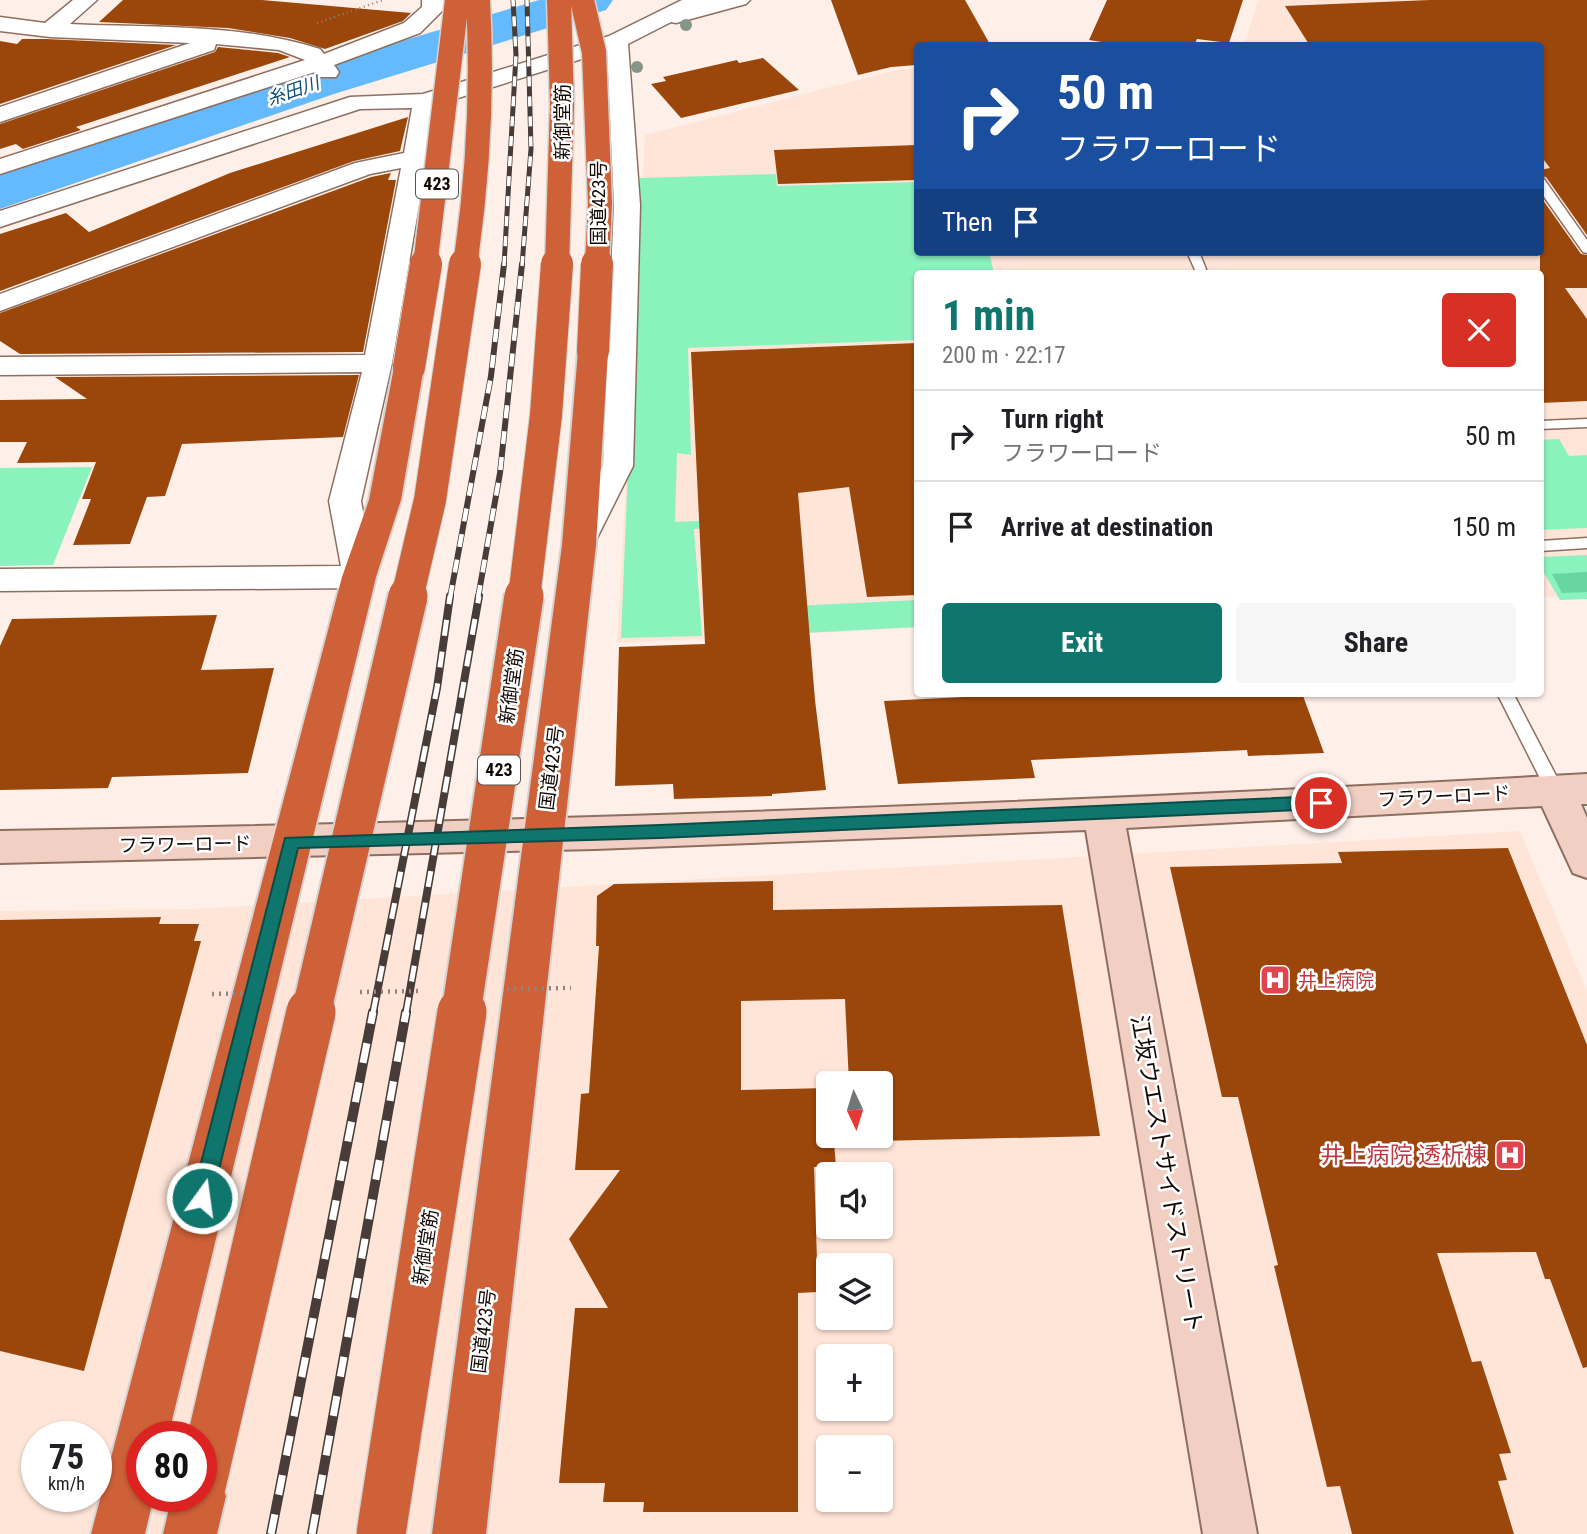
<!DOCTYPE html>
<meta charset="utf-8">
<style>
body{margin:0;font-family:"Roboto Condensed","Noto Sans JP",sans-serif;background:#f6f6f6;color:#202124;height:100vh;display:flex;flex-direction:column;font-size:26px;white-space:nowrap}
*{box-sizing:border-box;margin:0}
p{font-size:23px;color:#757577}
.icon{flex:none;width:38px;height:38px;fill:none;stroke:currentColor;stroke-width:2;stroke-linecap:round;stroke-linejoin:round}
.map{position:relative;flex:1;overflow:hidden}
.panel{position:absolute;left:914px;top:270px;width:630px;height:427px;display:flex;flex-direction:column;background:#fff;border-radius:7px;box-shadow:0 2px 5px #0004}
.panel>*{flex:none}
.top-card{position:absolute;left:914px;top:42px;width:630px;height:214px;border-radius:7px;box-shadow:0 2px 5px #0004;background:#1a4fa0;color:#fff;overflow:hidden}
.needle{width:46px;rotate:176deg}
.tools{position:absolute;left:816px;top:1071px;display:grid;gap:14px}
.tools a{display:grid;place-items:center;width:77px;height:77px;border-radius:7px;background:#fff;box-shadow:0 2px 5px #0004;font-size:35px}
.speed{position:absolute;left:21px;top:1421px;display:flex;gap:14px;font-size:35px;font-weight:700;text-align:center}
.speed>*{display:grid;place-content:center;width:91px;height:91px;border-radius:50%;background:#fff;box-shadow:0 2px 5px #0004;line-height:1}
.speed small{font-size:18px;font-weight:400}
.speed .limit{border:10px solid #d22;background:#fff;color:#111}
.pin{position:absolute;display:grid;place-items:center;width:60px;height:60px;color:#fff;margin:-30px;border:4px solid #fff;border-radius:50%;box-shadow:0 2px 7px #0007}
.me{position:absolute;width:77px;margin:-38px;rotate:14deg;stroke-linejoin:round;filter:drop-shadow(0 0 5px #0008)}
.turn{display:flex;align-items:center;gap:24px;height:147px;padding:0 28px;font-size:32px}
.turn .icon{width:91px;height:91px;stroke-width:2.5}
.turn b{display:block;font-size:49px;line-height:60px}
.then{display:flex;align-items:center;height:66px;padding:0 28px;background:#0003;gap:14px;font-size:26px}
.round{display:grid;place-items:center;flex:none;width:74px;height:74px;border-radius:7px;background:#f6f6f6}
.head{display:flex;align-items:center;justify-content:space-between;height:119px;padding:0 28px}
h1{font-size:42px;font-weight:700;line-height:52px;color:#0f766e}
.primary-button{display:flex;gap:14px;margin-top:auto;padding:14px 28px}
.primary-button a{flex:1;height:80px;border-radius:7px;background:#0f766e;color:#fff;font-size:28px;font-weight:700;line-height:80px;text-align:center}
.primary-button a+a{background:#f6f6f6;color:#202124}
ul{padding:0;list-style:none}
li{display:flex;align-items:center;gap:21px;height:91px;padding:0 28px;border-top:2px solid #e0e0e0}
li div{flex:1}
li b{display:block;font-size:26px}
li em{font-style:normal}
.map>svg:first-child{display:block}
.built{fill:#ffe5d8;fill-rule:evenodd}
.green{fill:#8af2bd}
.forest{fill:#68d6a0}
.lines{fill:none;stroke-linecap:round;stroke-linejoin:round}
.river{fill:#65bafe;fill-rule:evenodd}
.building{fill:#9b470b;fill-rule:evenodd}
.lane-casing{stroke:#8d6e5f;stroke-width:3}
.street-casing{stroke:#8d6e5f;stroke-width:3}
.secondary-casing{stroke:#8d6e5f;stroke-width:4}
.highway-casing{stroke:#d5d3d2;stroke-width:4}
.path{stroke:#91857f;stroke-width:2.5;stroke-dasharray:1 3.5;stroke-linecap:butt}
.lane{fill:#fff;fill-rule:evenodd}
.street{fill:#fff;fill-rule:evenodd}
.secondary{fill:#f1d0c3;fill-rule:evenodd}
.highway{fill:#cf6138;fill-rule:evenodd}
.rail-far3-casing{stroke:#473c37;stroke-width:5}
.rail-far2-casing{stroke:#473c37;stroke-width:6}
.rail-far1-casing{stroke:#473c37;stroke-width:8}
.rail-casing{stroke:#473c37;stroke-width:10}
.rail-far3{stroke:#fff;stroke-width:3.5;stroke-dasharray:10;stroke-linecap:butt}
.rail-far2{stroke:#fff;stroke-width:4.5;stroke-dasharray:13;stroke-linecap:butt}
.rail-far1{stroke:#fff;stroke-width:5;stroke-dasharray:16;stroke-linecap:butt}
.rail{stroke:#fff;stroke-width:7;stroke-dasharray:20;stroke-linecap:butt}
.highway-bridge-far3-casing{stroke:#d5d3d2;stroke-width:27;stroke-linecap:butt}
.highway-bridge-far2-casing{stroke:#d5d3d2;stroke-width:34;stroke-linecap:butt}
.highway-bridge-far1-casing{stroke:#d5d3d2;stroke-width:43;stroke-linecap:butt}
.highway-bridge-casing{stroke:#d5d3d2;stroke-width:52;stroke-linecap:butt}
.path-bridge{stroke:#91857f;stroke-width:4.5;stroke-dasharray:2 5;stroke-linecap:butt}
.highway-bridge-far3{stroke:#cf6138;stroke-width:24}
.highway-bridge-far2{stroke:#cf6138;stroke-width:32}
.highway-bridge-far1{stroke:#cf6138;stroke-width:39}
.highway-bridge{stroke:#cf6138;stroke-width:49}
.tree{fill:#849687}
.route{fill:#0f766e;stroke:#0a4d48;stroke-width:2}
.labels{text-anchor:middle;stroke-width:5;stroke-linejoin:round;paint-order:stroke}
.far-water-label{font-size:18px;font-style:italic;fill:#0a4c77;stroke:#fff}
.shield{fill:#fff;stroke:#5a5450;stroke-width:2}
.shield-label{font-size:18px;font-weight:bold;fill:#140a05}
.street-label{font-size:19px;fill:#140a05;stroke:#fff}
.health-label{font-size:19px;fill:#be3a42;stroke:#fff;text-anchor:start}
.near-health-label{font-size:23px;fill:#be3a42;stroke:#fff;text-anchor:end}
.near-street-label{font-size:23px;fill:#140a05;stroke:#fff}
</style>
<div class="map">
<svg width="1587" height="1534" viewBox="0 0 1587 1534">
<rect width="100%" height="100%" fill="#fef0e9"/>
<g class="built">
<path d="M1258 0H1505L1430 45 1244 46Z"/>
<path d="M917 68V252H1540V150L1587 162V595L1540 598V273H917V628L617 643 645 135 896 70Z"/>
<path d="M1520 831 1587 991V1534H0V911L190 909ZM828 1083H880V1136H828ZM828 1174H880V1227H828ZM828 1265H880V1318H828ZM828 1356H880V1409H828ZM37 1437H96V1496H37ZM142 1437H201V1496H142ZM828 1447H880V1500H828Z"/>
</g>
<g class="green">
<path d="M776 174 777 186 917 182V252H989L994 273H917V340L688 348 691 455 677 453 675 522 773 518V525L694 529 702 636 621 638 640 178Z"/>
<path d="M1559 439 1569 456 1587 455V528L1540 530V440Z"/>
<path d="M92 467 53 565 0 566V468Z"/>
<path d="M1587 555V599L1560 600 1540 566V557Z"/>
<path d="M917 600V627L709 638 707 610Z"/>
</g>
<path class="forest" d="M1587 572V592L1562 593 1552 574Z"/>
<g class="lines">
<path class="river" d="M539 0H613L606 10 334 94 0 209V173L298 72Z"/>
</g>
<g class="building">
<path d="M123 0H262L411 13 403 21 325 49 290 38 228 28 99 22Z"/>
<path d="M831 0H965L991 46H917V65L891 67 858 75Z"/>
<path d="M1107 0H1243L1229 43 1197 39 1194 46H1127L1089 40Z"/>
<path d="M1430 0H1587V235L1546 177 1540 176V170L1550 168 1540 155V46H1310L1285 6Z"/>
<path d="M22 39H46L176 45 0 104V41L17 44Z"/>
<path d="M218 47 278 53 290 57 76 127 81 130 23 149 16 144 0 149V124L215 52Z"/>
<path d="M763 58 799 90 681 118 651 84 666 81 663 77 737 60 739 63Z"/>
<path d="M408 117 400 151 354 161 0 291V234L66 213 89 232 230 173Z"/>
<path d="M917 145V180L778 184 774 150Z"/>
<path d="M391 173 388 180H396L363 352 20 354 0 341V313L371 177Z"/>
<path d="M1540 196 1581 254 1587 255V288H1565L1587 319V401L1540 403Z"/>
<path d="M917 343V595L867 597 849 487 798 493 815 700 826 790 772 794V796L674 799 673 784 615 786 619 647 705 644 691 352Z"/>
<path d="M359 375 343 437 182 444 165 496 147 497 130 544 73 545 91 499H82L96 462 17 463 27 442H0V400L87 399 55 377Z"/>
<path d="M217 615 201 670 274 668 248 773 112 777 108 788 0 790V646L12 619Z"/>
<path d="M1042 693H1302L1324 753 1248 756 1247 750 1031 760 1035 778 898 784 884 701Z"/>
<path d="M1508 848 1587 1045V1367L1583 1368 1550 1279H1545L1536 1252 1437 1253 1472 1362 1481 1361 1511 1453 1499 1454 1507 1480 1498 1481 1514 1534H1352L1340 1486 1327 1487 1274 1266 1278 1265 1238 1097H1222L1170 867 1342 863 1338 852Z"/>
<path d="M773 881V910L1062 905 1100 1136 834 1142 836 1167H814L818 1292 798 1293V1512H643L644 1502H603L605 1483H559L575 1308H608L569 1239 620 1170H575L581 1094 589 1093 599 946H596L597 896 614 884ZM845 999 849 1083H880V1136H828V1088L741 1090V1001Z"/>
<path d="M161 917 159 924H199L194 941H201L84 1371 0 1351V920Z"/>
</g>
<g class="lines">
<g class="lane-casing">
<g id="lane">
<path d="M1540 178 1544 179 1587 240V253L1583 252 1540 191Z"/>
<path d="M1187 252H1199L1206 269 1204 272H1196Z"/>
<path d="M1587 419V427L1540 429V421Z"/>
<path d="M1587 538V548L1540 551V541Z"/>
<path d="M1497 693H1513L1564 791 1561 796H1549Z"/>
</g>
</g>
<g class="street-casing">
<g id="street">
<path d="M73 0H97L70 24C152 28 241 23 320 49L324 54 404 23 422 7V0H444V9L420 33 334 65 339 72 336 77H320L315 72 0 174V159L305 60 279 50 216 44 214 50 0 122V107L190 43 50 37 0 31V17L45 23Z"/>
<path d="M682 0H750L746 4 676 23 671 22 628 44 640 205 633 466 590 552 579 556 568 552 563 545 603 466 614 205 607 51 436 105 392 363 361 501 375 577 371 585 359 588 0 591V569L341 566 329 501 362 372 0 375V357L365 355 401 168 370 174 0 311V294L355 163 404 153 412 108 360 109 0 227V211L350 97 423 94 609 36Z"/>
</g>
</g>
<g class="secondary-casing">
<path id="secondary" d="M1587 774V804H1581L1587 818V878L1573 873 1542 806 1126 828 1257 1534H1203L1086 830 595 849 0 863V831C530 822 1058 804 1587 774Z"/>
</g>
<g class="highway-casing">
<g id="highway">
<path d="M593 342 603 345 608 351 596 545 486 1534H432L562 545 578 351 583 345Z"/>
<path d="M409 358 420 361 424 367 401 500 376 577 168 1437H142V1496H154L145 1534H91L342 577 369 500 394 367 398 361Z"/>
<path d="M201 1470 218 1477 226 1496 217 1534H163L172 1496H201Z"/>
</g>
</g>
<path class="path" d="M317 23 383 0"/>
<use href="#lane" class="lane"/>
<use href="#street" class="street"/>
<use href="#secondary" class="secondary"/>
<use href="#highway" class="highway"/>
<g class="rail-far3-casing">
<g id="rail-far3">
<path d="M504 266 516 55 513 0"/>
<path d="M522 266 531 149 527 0"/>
</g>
</g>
<g class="rail-far2-casing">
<g id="rail-far2">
<path d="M450 598 491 376 504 264"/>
<path d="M478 598 500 473 522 264"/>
</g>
</g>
<g class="rail-far1-casing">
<g id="rail-far1">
<path d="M373 1013 437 688 450 596"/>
<path d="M406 1013 479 596"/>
</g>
</g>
<g class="rail-casing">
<g id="rail">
<path d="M271 1534 373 1012"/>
<path d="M312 1534 406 1012"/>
</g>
</g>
<use href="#rail-far3" class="rail-far3"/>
<use href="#rail-far2" class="rail-far2"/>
<use href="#rail-far1" class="rail-far1"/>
<use href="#rail" class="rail"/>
<g class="highway-bridge-far3-casing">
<g id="highway-bridge-far3">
<path d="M582 0 594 52 600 203 597 266"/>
<path d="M425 266 457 0"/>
<path d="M465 266C478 178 483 89 478 0"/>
<path d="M557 266 562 104 559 0"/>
</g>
</g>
<g class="highway-bridge-far2-casing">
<g id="highway-bridge-far2">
<path d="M593 351 597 264"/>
<path d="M409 367 426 264"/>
<path d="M407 598 430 500 465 264"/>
<path d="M524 598 546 415 557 264"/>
</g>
</g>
<g class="highway-bridge-far1-casing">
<g id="highway-bridge-far1">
<path d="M311 1013 408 596"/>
<path d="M461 1013 524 596"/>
</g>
</g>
<g class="highway-bridge-casing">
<g id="highway-bridge">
<path d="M201 1486 311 1012"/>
<path d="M381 1534 462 1012"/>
</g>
</g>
<g class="path-bridge">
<path d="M507 989 571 988"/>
<path d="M360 992 421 991"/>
<path d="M212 994 267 993"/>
</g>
<use href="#highway-bridge-far3" class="highway-bridge-far3"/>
<use href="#highway-bridge-far2" class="highway-bridge-far2"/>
<use href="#highway-bridge-far1" class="highway-bridge-far1"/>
<use href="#highway-bridge" class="highway-bridge"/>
</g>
<g class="tree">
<circle cx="686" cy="25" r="6"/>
<circle cx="637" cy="67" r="6"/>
</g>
<path class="route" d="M1321 796 1329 803 1321 809 660 838 298 848 212 1198 209 1204 202 1207 195 1204 192 1198 285 838 660 825Z"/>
<defs>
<g id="hospital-square" transform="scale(1.575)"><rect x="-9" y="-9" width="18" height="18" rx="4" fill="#e0444e" stroke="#fff"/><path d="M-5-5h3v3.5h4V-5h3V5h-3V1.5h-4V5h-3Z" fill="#fff"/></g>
</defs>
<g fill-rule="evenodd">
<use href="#hospital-square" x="1275" y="980"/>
<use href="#hospital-square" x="1510" y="1155"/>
</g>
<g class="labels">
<g class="far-water-label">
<text transform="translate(293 91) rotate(-19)" y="6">糸田川</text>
</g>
<g class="shield">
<rect x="416" y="169.5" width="42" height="29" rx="5"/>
<rect x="478" y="755.5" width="42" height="29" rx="5"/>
</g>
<g class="shield-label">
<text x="437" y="190">423</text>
<text x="499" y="776">423</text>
</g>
<g class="street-label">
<text transform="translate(562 122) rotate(-90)" y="7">新御堂筋</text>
<text transform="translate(598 203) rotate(-90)" y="7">国道423号</text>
<text transform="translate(511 686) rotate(-82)" y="7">新御堂筋</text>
<text transform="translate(551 768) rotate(-83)" y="7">国道423号</text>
<text transform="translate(1444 796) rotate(-3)" y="7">フラワーロード</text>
<text transform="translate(185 844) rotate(-1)" y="7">フラワーロード</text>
<text transform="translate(425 1247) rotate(-81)" y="7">新御堂筋</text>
<text transform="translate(483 1331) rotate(-83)" y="7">国道423号</text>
</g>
<g class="health-label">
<text x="1298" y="987">井上病院</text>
</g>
<g class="near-health-label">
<text x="1487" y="1163">井上病院 透析棟</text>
</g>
<g class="near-street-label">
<text transform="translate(1167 1174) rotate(80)" y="8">江坂ウエストサイドストリート</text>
</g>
</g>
</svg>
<div class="tools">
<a><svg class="needle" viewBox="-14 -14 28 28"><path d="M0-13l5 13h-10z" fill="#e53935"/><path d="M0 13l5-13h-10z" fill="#757577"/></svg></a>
<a><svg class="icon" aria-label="sound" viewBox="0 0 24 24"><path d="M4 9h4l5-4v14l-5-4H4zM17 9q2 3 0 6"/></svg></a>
<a><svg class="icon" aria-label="layers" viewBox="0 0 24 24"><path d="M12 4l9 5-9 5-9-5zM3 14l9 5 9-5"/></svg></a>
<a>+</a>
<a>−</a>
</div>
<div class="speed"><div>75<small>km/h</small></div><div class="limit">80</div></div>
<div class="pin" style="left:1321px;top:803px;background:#d93025"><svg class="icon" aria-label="arrive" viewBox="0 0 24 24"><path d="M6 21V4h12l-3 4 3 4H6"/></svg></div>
<svg class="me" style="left:202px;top:1198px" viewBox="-20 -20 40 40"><circle r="17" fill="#0f766e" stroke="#fff" stroke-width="3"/><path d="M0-11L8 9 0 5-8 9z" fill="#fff"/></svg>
<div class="top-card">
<div class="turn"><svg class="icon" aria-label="right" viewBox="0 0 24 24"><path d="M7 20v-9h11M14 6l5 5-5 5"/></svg><div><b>50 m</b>フラワーロード</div></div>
<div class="then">Then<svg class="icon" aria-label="arrive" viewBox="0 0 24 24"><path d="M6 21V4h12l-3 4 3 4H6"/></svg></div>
</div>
<section class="panel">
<div class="head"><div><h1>1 min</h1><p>200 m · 22:17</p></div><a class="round" style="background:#d93025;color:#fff"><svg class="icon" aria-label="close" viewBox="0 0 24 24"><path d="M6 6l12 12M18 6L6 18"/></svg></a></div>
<ul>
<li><svg class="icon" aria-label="right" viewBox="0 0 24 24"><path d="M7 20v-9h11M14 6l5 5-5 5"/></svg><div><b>Turn right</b><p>フラワーロード</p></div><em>50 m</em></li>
<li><svg class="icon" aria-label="arrive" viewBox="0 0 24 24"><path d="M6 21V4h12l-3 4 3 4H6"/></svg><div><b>Arrive at destination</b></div><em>150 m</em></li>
</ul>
<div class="primary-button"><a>Exit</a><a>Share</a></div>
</section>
</div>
